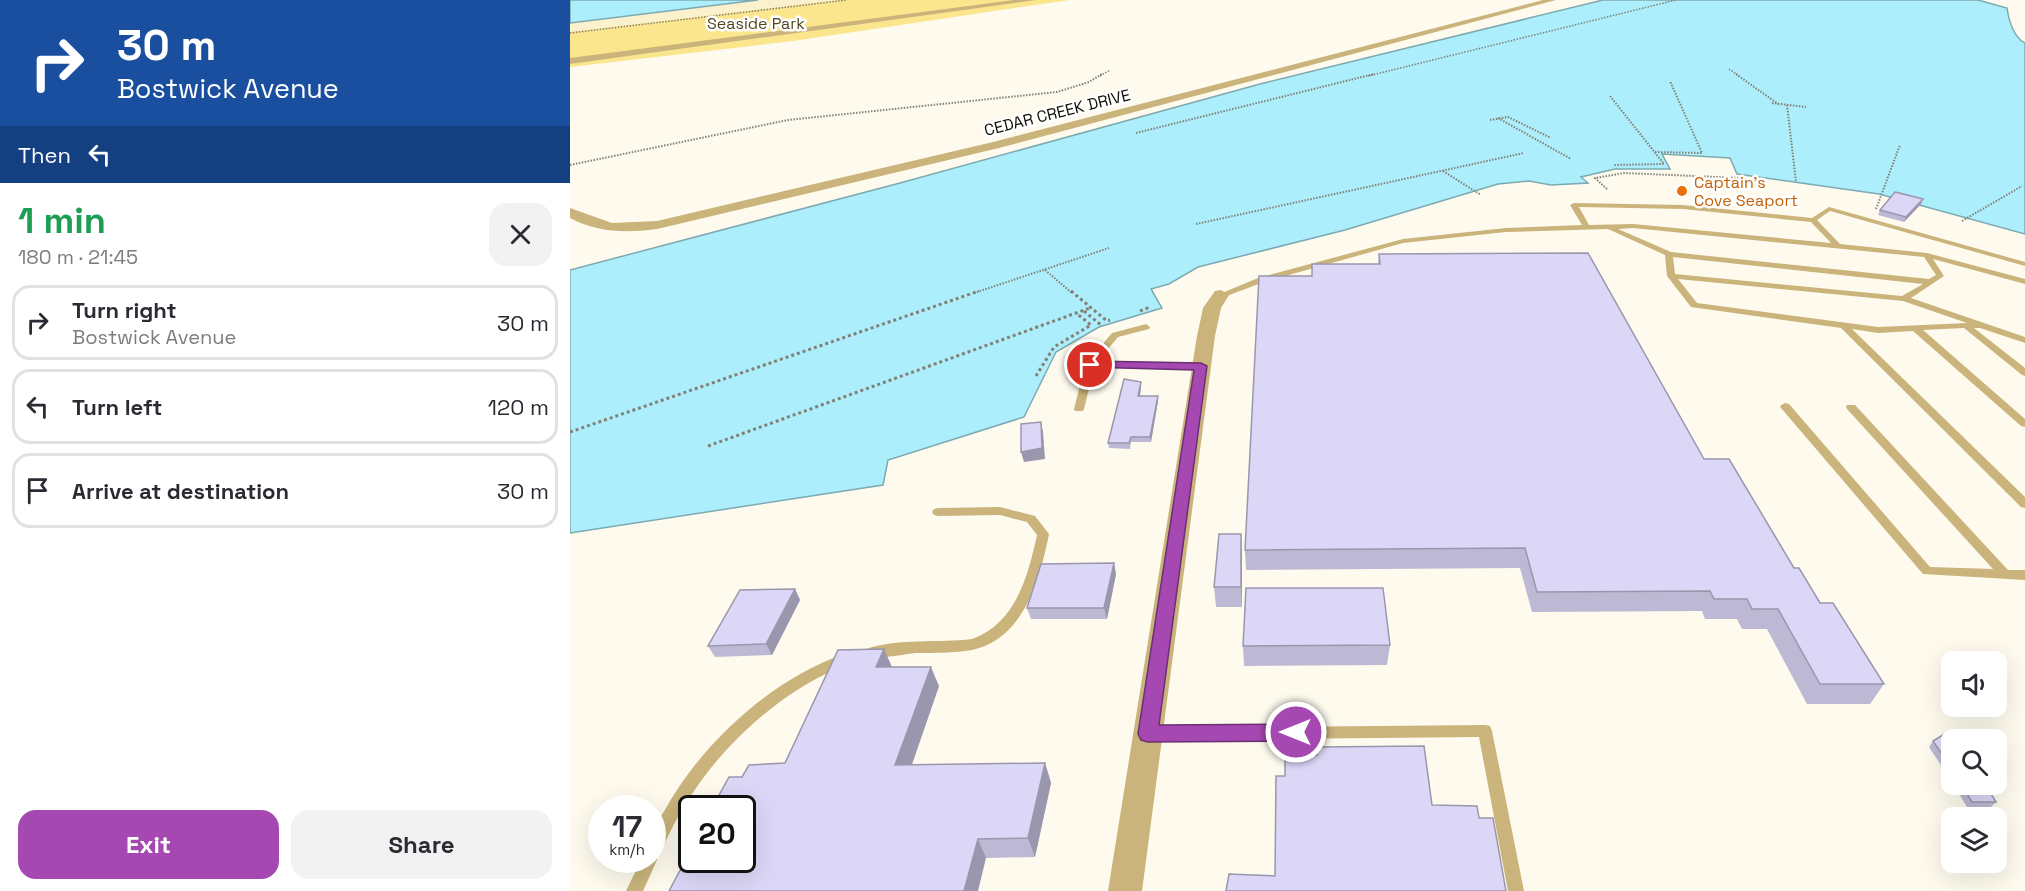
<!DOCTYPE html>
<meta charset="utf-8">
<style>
body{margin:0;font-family:"Space Grotesk",sans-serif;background:#f2f2f3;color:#2b2b33;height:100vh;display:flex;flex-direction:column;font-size:22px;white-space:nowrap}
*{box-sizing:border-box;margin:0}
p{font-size:20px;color:#7c7c81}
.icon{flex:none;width:33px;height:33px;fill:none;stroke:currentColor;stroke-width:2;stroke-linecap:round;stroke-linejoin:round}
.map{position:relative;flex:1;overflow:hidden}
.details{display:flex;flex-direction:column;background:#fff;width:570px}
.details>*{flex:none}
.hud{background:#1a4fa0;color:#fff;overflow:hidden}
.controls{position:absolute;left:1371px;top:651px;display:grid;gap:12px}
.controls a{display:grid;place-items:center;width:66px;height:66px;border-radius:12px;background:#fff;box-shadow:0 6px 24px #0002;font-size:30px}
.speed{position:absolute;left:18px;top:795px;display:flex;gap:12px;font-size:30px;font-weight:700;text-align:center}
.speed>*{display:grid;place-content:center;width:78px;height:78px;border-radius:50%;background:#fff;box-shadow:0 6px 24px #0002;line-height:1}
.speed small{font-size:15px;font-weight:400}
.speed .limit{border:3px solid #111;border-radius:9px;background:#fff;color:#111}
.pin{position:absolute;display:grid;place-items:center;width:51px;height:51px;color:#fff;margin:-26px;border:3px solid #fff;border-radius:50%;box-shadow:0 2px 6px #0007}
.me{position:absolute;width:66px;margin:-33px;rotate:270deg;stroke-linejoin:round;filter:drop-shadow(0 0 4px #0008)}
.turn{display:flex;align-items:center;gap:21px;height:126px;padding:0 18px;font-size:27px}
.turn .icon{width:78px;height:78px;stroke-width:2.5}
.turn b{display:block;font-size:42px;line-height:51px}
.then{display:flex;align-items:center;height:57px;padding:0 18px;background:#0003;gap:12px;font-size:22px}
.round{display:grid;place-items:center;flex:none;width:63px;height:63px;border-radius:18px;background:#f2f2f3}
.head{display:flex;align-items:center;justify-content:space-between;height:102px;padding:0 18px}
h1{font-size:36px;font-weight:600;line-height:45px;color:#1e9e55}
.action{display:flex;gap:12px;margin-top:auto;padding:12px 18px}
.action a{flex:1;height:69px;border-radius:18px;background:#a648b1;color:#fff;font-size:24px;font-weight:600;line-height:69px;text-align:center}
.action a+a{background:#f2f2f3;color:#2b2b33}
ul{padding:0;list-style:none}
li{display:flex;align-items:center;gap:18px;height:75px;margin:0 12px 9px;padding:0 6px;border:3px solid #e1e1e2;border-radius:18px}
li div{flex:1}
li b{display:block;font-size:22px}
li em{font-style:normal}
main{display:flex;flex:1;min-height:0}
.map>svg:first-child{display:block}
.green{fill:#fbe58d}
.sand{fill:#fbf1cc}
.water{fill:#aceefb;stroke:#7daab1;stroke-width:1.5}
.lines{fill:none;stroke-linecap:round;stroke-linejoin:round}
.path-far2{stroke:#838075;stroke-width:1.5;stroke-dasharray:1.5 1.5;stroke-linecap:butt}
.path-far1{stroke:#838075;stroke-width:2;stroke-dasharray:1.5 1.5;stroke-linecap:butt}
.path{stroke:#838075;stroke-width:3;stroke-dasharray:3 3;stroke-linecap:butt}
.service{fill:#cab47c;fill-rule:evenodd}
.minor{fill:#cab47c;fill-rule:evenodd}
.wall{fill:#bdb9d4}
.shaded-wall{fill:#9a96ad}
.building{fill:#dcd7f7;stroke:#9a96ad;stroke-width:1.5}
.route{fill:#a648b1;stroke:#6c2f73;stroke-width:1.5}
.food-dot{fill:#e8710a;stroke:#fff;stroke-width:2}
.labels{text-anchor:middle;stroke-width:5;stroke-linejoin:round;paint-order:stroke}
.far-park-label{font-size:16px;fill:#504620;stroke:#fff}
.far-street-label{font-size:16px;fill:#0e0b03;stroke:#fff}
.far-food-label{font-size:16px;fill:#c56008;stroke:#fff;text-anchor:start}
</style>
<main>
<section class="details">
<div class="hud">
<div class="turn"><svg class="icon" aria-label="right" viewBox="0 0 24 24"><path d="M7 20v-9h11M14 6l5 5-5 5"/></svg><div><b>30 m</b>Bostwick Avenue</div></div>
<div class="then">Then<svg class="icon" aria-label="left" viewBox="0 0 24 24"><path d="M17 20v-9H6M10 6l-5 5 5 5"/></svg></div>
</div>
<div class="head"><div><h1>1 min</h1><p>180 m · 21:45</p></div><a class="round"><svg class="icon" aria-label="close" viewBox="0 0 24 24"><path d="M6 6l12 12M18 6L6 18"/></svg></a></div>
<ul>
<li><svg class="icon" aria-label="right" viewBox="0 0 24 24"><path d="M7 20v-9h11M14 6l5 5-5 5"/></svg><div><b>Turn right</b><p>Bostwick Avenue</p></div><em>30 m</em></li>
<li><svg class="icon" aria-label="left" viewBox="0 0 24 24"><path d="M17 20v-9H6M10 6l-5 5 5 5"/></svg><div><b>Turn left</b></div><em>120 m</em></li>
<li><svg class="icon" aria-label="arrive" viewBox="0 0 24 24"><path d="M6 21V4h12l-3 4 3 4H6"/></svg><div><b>Arrive at destination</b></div><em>30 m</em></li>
</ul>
<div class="action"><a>Exit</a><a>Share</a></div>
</section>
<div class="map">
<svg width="1455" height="891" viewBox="0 0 1455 891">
<rect width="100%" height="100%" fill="#fefbee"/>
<path class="green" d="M188 0H499L223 41 0 67V23Z"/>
<path class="sand" d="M188 0H269L0 32V23Z"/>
<g class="water">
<path d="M0 0H188L0 23Z"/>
<path d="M1033 0H1408L1437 8C1438 19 1444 38 1455 43V234L1309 194 1167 174 1160 158 1092 154 1100 169H1045L1011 177 1018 183 981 185 959 181 928 184 775 230 628 267 599 284 581 289 592 308 529 327 486 352 454 417 318 460 313 485 0 533V270L330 183 690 84Z"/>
</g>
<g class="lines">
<g class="path-far2">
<path d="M0 33 277 0"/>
<path d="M1159 69 1169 76"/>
<path d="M530 76 540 70"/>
<path d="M798 76 1106 0"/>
</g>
<g class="path-far1">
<path d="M1166 74 1208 104"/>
<path d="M1040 96 1094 164 1043 165"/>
<path d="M1202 103 1236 107"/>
<path d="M1217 105 1226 182"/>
<path d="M928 118 1001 159"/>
<path d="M920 120 938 117 981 138"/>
<path d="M566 133 804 74"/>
<path d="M1085 152 1132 153 1100 81"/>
<path d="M0 165 218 120 487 92 519 82 532 74"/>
<path d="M873 171 911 195"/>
<path d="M1037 189 1025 178 1054 173 1171 178"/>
<path d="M1306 209 1330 145"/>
<path d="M1392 221 1452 186"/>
<path d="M626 224 954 153"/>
<path d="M475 270 502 293"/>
<path d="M404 293 539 248"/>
</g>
<g class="path">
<path d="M501 291 537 321 540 320"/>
<path d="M514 311 531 325"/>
<path d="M570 311 580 307"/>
<path d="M466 376 484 347 521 325 506 313"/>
<path d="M0 432 409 291"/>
<path d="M138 446 520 308"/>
</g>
<g class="service">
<path d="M1004 203 1113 205 1242 218 1259 207 1455 262V266L1260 211 1247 220 1270 244 1357 253 1455 279V284L1363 259 1374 276 1341 298 1455 337V343L1410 328H1404L1455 368V376L1452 375 1394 328 1353 330 1455 419V427L1451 426 1343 331 1308 333 1282 329 1455 497V508L1451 507 1271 328 1121 307 1097 276 1095 255 1038 229 936 232 833 243 694 282 654 297H648L647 295 688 278 833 239 936 228 1012 225 1000 205ZM1009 207 1113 209 1241 222 1261 243 1063 224 1019 225ZM1063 228 1354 257 1366 275 1359 279 1101 252 1048 229ZM1103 257 1353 284 1332 296 1105 274ZM1108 279 1333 301 1397 323 1308 327 1127 303Z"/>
<path d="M576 324 580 327 579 329 548 337 527 362 631 363 634 364 636 366 634 368H524L514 409 513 411H505L504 409 515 365 542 333Z"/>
<path d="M1215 403 1219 404 1360 567 1423 569 1277 409 1276 407 1277 405H1285L1438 570H1455V580L1353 574 1211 408 1210 406Z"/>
<path d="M430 507 465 516 479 534C470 579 454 639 402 650 384 653 365 653 346 653 335 654 305 660 296 657L294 653 296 649C330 638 368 643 402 639 446 623 458 576 467 535L457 522 430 515 368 516 364 515 362 512 364 509 368 508Z"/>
<path d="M274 654 279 656 281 660 279 664C218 686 157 740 122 794 113 807 106 820 99 834 95 842 92 851 87 858V860L73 891H56L71 860H82C82 851 81 840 83 832 86 824 92 815 96 808 133 742 202 679 274 654Z"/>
<path d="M915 725 920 726 922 731 954 891H938L909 737 578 740 573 739 571 734 573 729 578 728Z"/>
</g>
<g class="minor">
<path d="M444 0H466L0 64V58Z"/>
<path d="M973 0H986L429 148 87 229C56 233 29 233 0 218V208L42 223 87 221 423 142Z"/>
<path d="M651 290 659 295 651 308 645 336 572 891H538L627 336 633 308 645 291Z"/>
</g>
</g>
<g class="wall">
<path d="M1353 199 1351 204 1334 222 1308 215 1310 210Z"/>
<path d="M809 254 1134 459 1224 568 1250 603 1314 684 1300 704H1237L1197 629H1172L1167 619H1135L1132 611 962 612 950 568 676 570 675 550 742 276 808 264Z"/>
<path d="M571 382V387L570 396 588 401 581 442H561L560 449 539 448 538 443Z"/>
<path d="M672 554V607H646L644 587Z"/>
<path d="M544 563 546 574 537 619H461L457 608Z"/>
<path d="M225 589 230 600 202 655 145 657 138 646Z"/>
<path d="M820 645 817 665 674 666 673 646Z"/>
<path d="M322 667 369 686 341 765 475 763 481 783 465 857 416 858 172 777 215 763Z"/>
<path d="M1382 740V782L1359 747 1363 741Z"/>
<path d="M1383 784H1415L1426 802 1421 807H1397Z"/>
</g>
<g class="shaded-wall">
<path d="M1353 199 1351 204 1334 222 1336 217Z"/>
<path d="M571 382V387L569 402 568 396Z"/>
<path d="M588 396V401L581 442 580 437Z"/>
<path d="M471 422 473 432 475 459 454 462 451 452Z"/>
<path d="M671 534 672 554V607L671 587Z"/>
<path d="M544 563 546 574 537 619 534 608Z"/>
<path d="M225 589 230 600 202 655 196 644Z"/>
<path d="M314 649 323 669 306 667Z"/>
<path d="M361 667 369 686 335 785 325 765Z"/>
<path d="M475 763 481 783 465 857 458 838Z"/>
<path d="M408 839 416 858 408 891H394Z"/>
</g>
<g class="building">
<path d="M1325 192 1353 199 1336 217 1310 210Z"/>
<path d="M1018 253 1134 459H1159L1224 568H1229L1250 603H1263L1314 684H1250L1208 609H1182L1177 599H1144L1140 591 967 592 955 548 675 550 689 276H742V264H810L809 254Z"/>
<path d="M554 379 571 382 568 396H588L580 437H561L559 443H538Z"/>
<path d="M471 422 472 448 451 452V424Z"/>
<path d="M649 534H671V587H644Z"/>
<path d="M544 563 534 608H457L471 564Z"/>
<path d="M676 588H813L820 645 673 646Z"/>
<path d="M225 589 196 644 138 646 170 590Z"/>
<path d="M314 649 306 667H361L325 765 475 763 458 838 408 839 394 891H99L122 848V860H172V808H142L159 777H172L179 765 215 763 268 650Z"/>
<path d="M1379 731 1385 740H1382V769L1363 741Z"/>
<path d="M854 746 862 805 907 806 909 818H923L936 891H656L659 874 705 876 706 776H715V755H747V747Z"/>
<path d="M1391 784H1415L1426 802H1402Z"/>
</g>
<path class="route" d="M520 361 631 363 637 366 589 725 726 724 733 727 735 732 733 738 726 741 578 742 571 740 568 734 624 370 516 367 514 365Z"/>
<circle class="food-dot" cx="1112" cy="191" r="6"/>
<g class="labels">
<g class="far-park-label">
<text x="186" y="29">Seaside Park</text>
</g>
<g class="far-street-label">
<text transform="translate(487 112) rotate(-14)" y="6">CEDAR CREEK DRIVE</text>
</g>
<g class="far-food-label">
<text x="1124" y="188">Captain's<tspan x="1124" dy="18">Cove Seaport</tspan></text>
</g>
</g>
</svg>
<div class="controls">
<a><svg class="icon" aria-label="sound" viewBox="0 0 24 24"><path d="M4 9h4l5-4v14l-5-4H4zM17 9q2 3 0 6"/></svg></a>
<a><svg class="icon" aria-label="search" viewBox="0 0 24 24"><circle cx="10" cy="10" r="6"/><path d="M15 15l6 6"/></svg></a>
<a><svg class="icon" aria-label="layers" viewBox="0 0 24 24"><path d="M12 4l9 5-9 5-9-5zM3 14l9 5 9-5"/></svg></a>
</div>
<div class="speed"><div>17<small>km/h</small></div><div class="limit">20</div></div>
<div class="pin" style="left:520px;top:365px;background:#d93025"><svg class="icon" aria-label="arrive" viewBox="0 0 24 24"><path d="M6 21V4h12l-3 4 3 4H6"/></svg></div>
<svg class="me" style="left:726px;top:732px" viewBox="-20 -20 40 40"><circle r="17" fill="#a648b1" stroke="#fff" stroke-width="3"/><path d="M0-11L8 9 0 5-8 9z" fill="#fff"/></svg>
</div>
</main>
